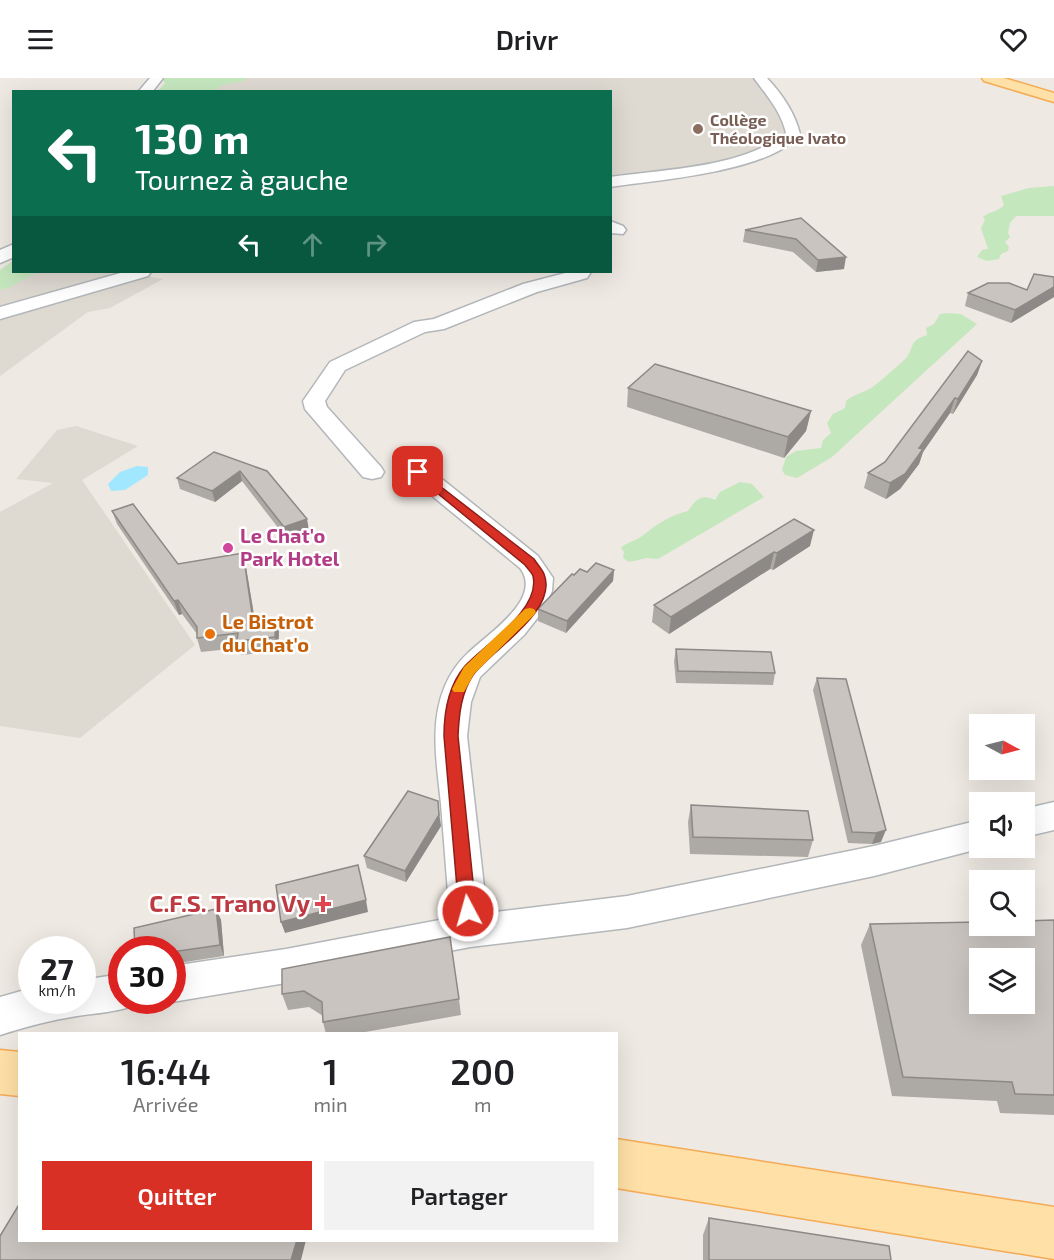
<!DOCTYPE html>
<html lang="fr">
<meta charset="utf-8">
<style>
body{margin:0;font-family:"Exo 2",sans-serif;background:#f2f2f2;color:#202124;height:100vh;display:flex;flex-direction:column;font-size:22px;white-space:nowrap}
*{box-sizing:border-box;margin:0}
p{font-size:20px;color:#757577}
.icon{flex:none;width:33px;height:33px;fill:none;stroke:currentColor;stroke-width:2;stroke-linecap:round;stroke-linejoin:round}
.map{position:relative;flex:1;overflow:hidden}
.panel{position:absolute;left:18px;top:954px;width:600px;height:210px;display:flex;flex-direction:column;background:#fff;border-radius:0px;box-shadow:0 6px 24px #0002}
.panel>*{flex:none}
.guide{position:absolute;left:12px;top:12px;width:600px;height:183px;border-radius:0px;box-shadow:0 6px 24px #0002;background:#0b6e4f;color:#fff;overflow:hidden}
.needle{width:39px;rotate:97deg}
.fabs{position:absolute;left:969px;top:636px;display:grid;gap:12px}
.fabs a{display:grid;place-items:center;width:66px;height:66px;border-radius:0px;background:#fff;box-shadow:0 6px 24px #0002;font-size:30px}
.speed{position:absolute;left:18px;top:858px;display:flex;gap:12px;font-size:30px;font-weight:700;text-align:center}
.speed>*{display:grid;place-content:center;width:78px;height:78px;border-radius:50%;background:#fff;box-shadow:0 6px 24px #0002;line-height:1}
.speed small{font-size:15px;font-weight:400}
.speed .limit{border:9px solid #d22;background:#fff;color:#111}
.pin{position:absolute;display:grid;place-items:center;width:51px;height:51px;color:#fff;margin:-26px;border-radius:12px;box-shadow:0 3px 9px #0006}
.me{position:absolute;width:66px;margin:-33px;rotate:354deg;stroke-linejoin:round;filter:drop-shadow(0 0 4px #0008)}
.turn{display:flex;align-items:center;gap:21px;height:126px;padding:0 24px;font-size:27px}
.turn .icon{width:78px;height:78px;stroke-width:2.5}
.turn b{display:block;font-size:42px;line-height:51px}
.lanes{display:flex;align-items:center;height:57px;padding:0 24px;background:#0003;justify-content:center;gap:30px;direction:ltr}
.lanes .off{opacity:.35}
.eta{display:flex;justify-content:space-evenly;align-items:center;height:102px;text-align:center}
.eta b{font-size:36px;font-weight:600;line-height:42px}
.action{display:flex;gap:12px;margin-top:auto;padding:12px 24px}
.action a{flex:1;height:69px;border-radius:0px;background:#d93025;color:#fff;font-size:24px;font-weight:600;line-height:69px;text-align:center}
.action a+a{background:#f2f2f2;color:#202124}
header{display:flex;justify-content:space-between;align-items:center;height:78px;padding:0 24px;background:#fff;font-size:27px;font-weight:600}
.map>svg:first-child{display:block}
.education{fill:#ded9d1}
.green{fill:#c5e7be}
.water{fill:#a1e7ff}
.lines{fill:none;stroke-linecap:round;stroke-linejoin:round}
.minor-casing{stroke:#b3b7ba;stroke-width:3}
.major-casing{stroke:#f5aa54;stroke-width:3}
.minor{fill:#fff;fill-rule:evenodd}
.major{fill:#ffe0a6;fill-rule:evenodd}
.wall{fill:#ada9a4}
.shaded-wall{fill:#8d8986}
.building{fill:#c9c4bf;stroke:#8d8986;stroke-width:1.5;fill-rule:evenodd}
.route{fill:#d93025;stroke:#8d1f18;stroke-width:1.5}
.slow{fill:#f59e0b}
.education-dot{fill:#8d6e63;stroke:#fff;stroke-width:2}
.hotel-dot{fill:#d1479c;stroke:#fff;stroke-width:2}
.food-dot{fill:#e8710a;stroke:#fff;stroke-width:2}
.health-dot{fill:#e0444e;stroke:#fff;stroke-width:2}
.labels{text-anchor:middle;stroke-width:5;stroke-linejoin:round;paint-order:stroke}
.far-education-label{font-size:16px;font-weight:bold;fill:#785e54;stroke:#fff;text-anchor:start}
.hotel-label{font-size:20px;font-weight:bold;fill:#b23c85;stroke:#fff;text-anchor:start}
.food-label{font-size:20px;font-weight:bold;fill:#c56008;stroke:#fff;text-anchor:start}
.near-health-label{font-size:24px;font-weight:bold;fill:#be3a42;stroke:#fff;text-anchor:end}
</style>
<header><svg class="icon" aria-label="menu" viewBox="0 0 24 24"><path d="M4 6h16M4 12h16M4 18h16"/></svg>Drivr<svg class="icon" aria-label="heart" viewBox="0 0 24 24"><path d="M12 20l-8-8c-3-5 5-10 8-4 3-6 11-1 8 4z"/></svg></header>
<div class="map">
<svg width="1054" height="1182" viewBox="0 0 1054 1182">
<rect width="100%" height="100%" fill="#eee9e2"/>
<g class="education">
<path d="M180 0H755L763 8 767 19 786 46 787 56 749 78 611 101 610 14H173Z"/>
<path d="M13 183 14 194H140L139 197 163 201 110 230 88 234 0 298V192Z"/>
<path d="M76 348 138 368 82 402 195 567 80 660 0 648V434L53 405 16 401 57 352Z"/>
</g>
<g class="green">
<path d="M161 0H245L244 3 223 7 214 13 153 14 160 11 165 5Z"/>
<path d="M1054 108V138H1016L1010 145 1008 155 1010 159 1005 164 1009 169 1008 173 1001 176 999 181 987 183 977 179 982 172 988 171 981 150 985 142 983 139C990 133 998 134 1004 127L1001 118 1029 110Z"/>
<path d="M13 183 14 194H38L8 210 0 212V192Z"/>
<path d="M948 235 961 236 977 246 832 379 797 400 785 397 782 392 786 379 796 373 821 370 823 362 831 355 827 345 833 336 845 330 846 323C854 316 863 315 871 310 874 309 905 282 907 279 915 267 909 263 927 257L926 250 934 246 940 236Z"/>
<path d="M740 404 752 406 764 419 658 481 647 480 629 484 623 480 624 474 621 470C627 464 635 463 642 458 656 447 670 437 688 433 695 422 702 415 715 422L720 414Z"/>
</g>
<path class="water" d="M137 388 148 389V397L125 412 111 413 108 406 120 394Z"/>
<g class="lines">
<g class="minor-casing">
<g id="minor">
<path d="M150 0H163L152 14H138Z"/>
<path d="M754 0H767C782 16 795 35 800 56 771 94 657 102 610 109V99C665 91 742 90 786 55 781 33 767 18 754 0Z"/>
<path d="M610 143 623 148 626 152 623 156 610 155Z"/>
<path d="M14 166V179L0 185V172Z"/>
<path d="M124 194H151L148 198 0 241V229Z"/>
<path d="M569 194H591L587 200 537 214 444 251 425 254 345 292 325 323 327 329 381 389 384 394 381 399 372 401 363 399 305 331 303 323 330 284 414 244 434 241 523 206Z"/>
<path d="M418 387 427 389 538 478 553 500 552 513 543 533 524 557 480 599 471 624 467 658 487 835 627 818 874 768 980 742V770H982L874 798 627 850 470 869 286 905 172 924 168 922H172V888L286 871 450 840C447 802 444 764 441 726 437 687 429 645 445 608 450 596 458 584 468 575 487 556 544 521 520 490L409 399 406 394 409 389Z"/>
<path d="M1054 724V752L1024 759V731Z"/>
<path d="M122 896V922H138L136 927C117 934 97 935 77 938 51 942 25 949 0 957V919L32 910V922H82V902Z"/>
</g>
</g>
<g class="major-casing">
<g id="major">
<path d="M982 0H1004L1054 15V24L984 3Z"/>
<path d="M0 972 20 974V1018L0 1016Z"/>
<path d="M616 1061 1054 1129V1181L616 1110Z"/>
</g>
</g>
<use href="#minor" class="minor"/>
<use href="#major" class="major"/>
</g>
<g class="wall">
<path d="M801 140 844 191 816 194 793 174 743 164 745 152Z"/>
<path d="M1054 199V219L1011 245 965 228 968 215 1027 212Z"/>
<path d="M982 283 977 297 953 336 950 335 923 374 919 386 900 411 886 421 864 410 868 395 885 384Z"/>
<path d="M628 310 811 333 806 353 784 380 627 329Z"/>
<path d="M214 374 267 393 309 452 286 460 242 403 215 424 180 411 177 400Z"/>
<path d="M112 433 178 486 243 475 246 489 255 542 279 554 278 573 241 577 239 570 201 574 197 560V556L182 536 179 537 117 446Z"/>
<path d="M794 441 810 468 773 492 770 491 669 556 652 544 654 527Z"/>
<path d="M614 492 613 503 566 555 538 543V531L574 497 587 494Z"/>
<path d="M676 571 775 595 773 607 676 605 674 583Z"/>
<path d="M817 600 881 764 872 766 848 765 813 612Z"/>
<path d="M438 723 441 748 406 804 367 790 364 778Z"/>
<path d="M691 727 813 762 808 779 690 776 688 744Z"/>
<path d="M216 831 221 842 224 878 172 886V872Z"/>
<path d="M1054 842V1037L1000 1035 997 1023 892 1018 861 867 870 846Z"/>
<path d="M282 891 459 921 461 937 354 956H326L323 944V938L309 929 288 932 282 916Z"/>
<path d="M709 1140 891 1182H703V1157Z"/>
</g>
<g class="shaded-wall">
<path d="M846 179 844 191 816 194 818 182Z"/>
<path d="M1054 209V219L1011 245 1015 232Z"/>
<path d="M982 283 977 297 953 336 958 321Z"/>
<path d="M955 320 950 335 923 374 919 386 900 411 886 421 890 405Z"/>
<path d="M811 333 806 353 784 380 788 359Z"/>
<path d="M240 393 242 403 215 424 212 413Z"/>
<path d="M307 441 309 452 286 460 284 449Z"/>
<path d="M814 452 810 468 773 492 777 475Z"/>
<path d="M774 474 770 491 669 556 671 539Z"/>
<path d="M243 475 246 489 257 556 253 542Z"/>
<path d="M614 492 613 503 566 555 567 543Z"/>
<path d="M178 522 182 536 179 537 174 523Z"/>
<path d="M276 540 279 554 278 573 275 559Z"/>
<path d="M439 737 441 748 406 804 405 793Z"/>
<path d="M886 752 881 764 872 766 876 755Z"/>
<path d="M366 822 368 834 285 855 281 844Z"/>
<path d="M216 831 221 842 224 878 220 867Z"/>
<path d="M297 1162H306L301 1182H291Z"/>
</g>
<g class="building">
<path d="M801 140 846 179 818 182 796 161 745 152Z"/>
<path d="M1034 196 1054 199V209L1015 232 968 215 988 205H1009L1027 212Z"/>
<path d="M968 273 982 283 958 321 955 320 919 370 923 371 905 396 890 405 868 395 885 384Z"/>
<path d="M655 286 811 333 788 359 628 310Z"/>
<path d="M214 374 267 393 307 441 284 449 240 393 212 413 177 400Z"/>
<path d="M133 426 178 486 243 475 253 542 276 540 275 559 237 563 238 555 197 560V549L178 522 174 523 112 433Z"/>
<path d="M794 441 814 452 777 475 774 474 671 539 654 527Z"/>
<path d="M596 485 614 492 567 543 538 531 572 496 574 497 580 491 587 494Z"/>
<path d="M676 571 771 574 775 595 678 593Z"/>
<path d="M817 600 846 601 886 752 876 755 852 754Z"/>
<path d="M408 713 438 723 439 737 405 793 364 778Z"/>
<path d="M691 727 808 733 813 762 693 759Z"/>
<path d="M358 787 366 822 281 844 276 807Z"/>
<path d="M216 831 220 867 172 874V872H135L134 850Z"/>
<path d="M1054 842V1017L1015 1016 1012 1004 903 999 870 846 980 844V848H1024V843ZM980 880H1024V926H980Z"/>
<path d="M450 859 459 921 323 944 322 924 304 913 282 916V891Z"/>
<path d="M20 1125V1162H297L291 1182H0V1158Z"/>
<path d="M709 1140 889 1168 891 1182H709Z"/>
</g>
<path class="route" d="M418 391 534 481C537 486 542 491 544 496 559 533 491 572 473 597 461 615 459 637 458 658L476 833 474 838 468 840 462 838 459 833 444 658C444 634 448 608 465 588 485 566 541 532 533 498 532 495 527 490 525 487L414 396 413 394Z"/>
<path class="slow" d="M530 530 534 531 536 534 534 537 474 596 464 614H454L452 611 464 589 525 531Z"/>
<circle class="education-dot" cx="698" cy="51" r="6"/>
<circle class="hotel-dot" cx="228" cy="470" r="6"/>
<circle class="food-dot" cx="210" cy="556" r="6"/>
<path class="health-dot" d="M320 817h6v6h6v6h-6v6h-6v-6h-6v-6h6z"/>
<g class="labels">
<g class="far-education-label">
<text x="710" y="48">Collège<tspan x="710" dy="18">Théologique Ivato</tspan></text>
</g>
<g class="hotel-label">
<text x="240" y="465">Le Chat'o<tspan x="240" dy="23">Park Hotel</tspan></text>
</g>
<g class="food-label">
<text x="222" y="551">Le Bistrot<tspan x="222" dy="23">du Chat'o</tspan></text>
</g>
<g class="near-health-label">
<text x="310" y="834">C.F.S. Trano Vy</text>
</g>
</g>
</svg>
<div class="fabs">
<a><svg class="needle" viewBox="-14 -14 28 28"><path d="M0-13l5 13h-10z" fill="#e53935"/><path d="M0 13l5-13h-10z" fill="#757577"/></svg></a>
<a><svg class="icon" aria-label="sound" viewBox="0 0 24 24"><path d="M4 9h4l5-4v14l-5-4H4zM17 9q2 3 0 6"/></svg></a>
<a><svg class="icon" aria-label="search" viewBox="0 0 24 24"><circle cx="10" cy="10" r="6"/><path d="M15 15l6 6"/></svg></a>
<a><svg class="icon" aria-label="layers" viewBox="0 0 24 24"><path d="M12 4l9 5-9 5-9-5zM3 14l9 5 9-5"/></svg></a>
</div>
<div class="speed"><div>27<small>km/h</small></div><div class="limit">30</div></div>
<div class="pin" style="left:418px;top:394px;background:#d93025"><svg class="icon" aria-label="arrive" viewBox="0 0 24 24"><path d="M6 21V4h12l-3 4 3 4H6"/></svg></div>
<svg class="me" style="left:468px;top:833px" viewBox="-20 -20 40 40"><circle r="17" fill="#d93025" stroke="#fff" stroke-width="3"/><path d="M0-11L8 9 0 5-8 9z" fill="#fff"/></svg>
<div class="guide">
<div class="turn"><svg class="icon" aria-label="left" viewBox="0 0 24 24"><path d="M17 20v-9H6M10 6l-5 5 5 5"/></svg><div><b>130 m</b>Tournez à gauche</div></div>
<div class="lanes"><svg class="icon" aria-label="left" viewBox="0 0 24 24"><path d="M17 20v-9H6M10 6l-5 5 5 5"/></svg><svg class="icon off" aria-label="ahead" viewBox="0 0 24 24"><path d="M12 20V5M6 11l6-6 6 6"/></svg><svg class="icon off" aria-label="right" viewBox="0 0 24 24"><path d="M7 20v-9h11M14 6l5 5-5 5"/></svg></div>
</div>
<section class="panel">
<div class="eta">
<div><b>16:44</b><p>Arrivée</p></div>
<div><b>1</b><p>min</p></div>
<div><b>200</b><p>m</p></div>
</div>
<div class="action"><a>Quitter</a><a>Partager</a></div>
</section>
</div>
